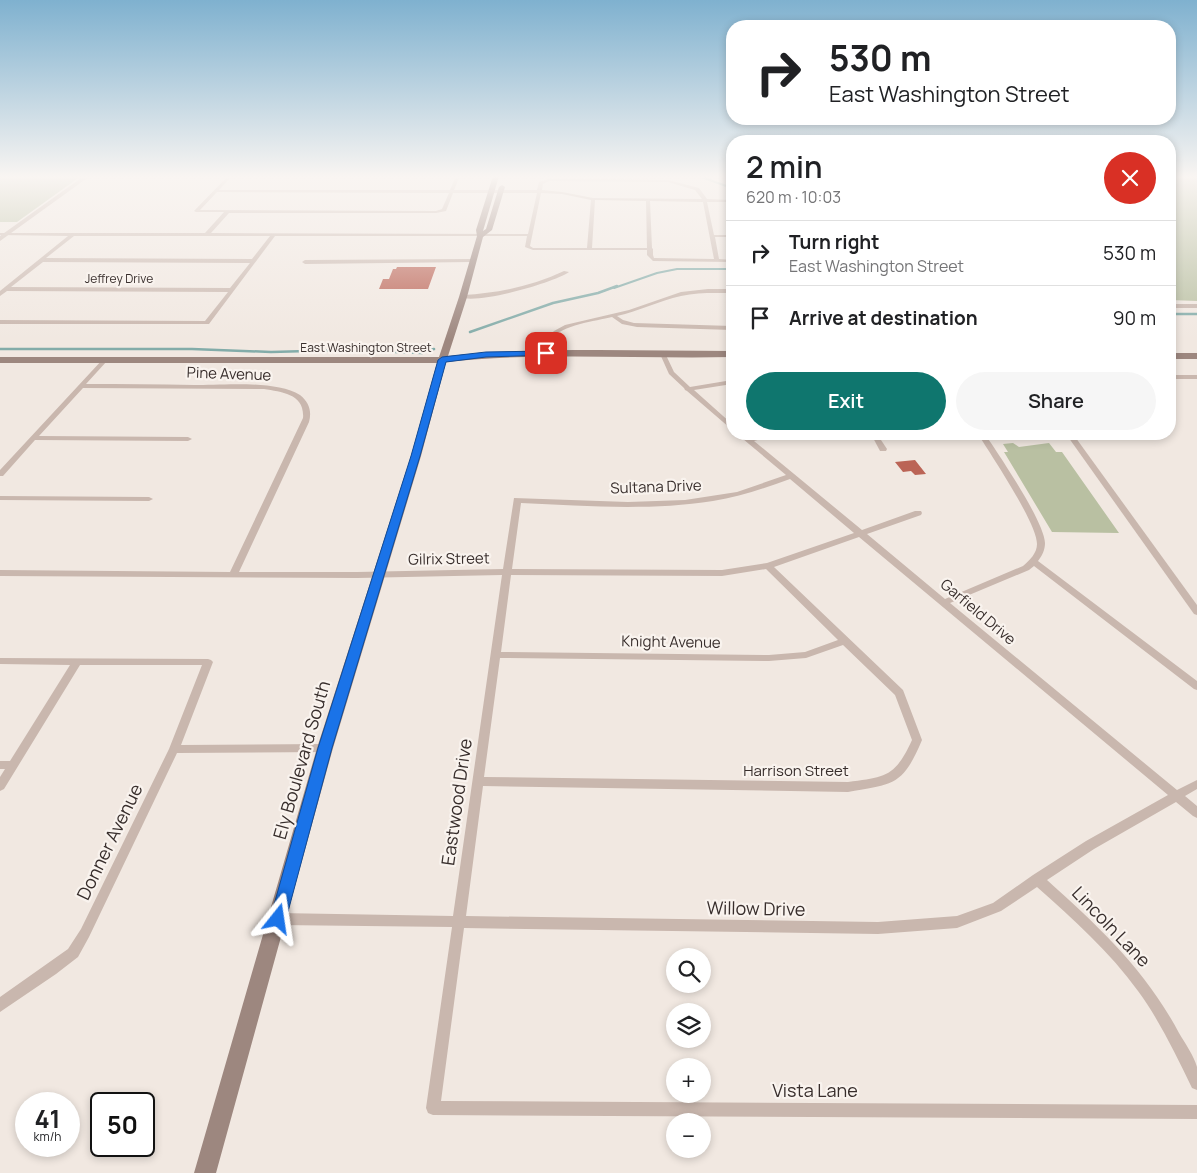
<!DOCTYPE html>
<meta charset="utf-8">
<style>
body{margin:0;font-family:Manrope,sans-serif;background:#f6f6f6;color:#202124;height:100vh;display:flex;flex-direction:column;font-size:19px;white-space:nowrap}
*{box-sizing:border-box;margin:0}
p{font-size:16px;color:#757577}
.icon{flex:none;width:28px;height:28px;fill:none;stroke:currentColor;stroke-width:2;stroke-linecap:round;stroke-linejoin:round}
.map{position:relative;flex:1;overflow:hidden}
.sheet{position:absolute;left:726px;top:135px;width:450px;height:305px;display:flex;flex-direction:column;background:#fff;border-radius:20px;box-shadow:0 2px 8px #0003}
.sheet>*{flex:none}
.guide{position:absolute;left:726px;top:20px;width:450px;height:105px;border-radius:20px;box-shadow:0 2px 8px #0003;background:#fff;color:#202124;overflow:hidden}
.controls{position:absolute;left:666px;top:948px;display:grid;gap:10px}
.controls a{display:grid;place-items:center;width:45px;height:45px;border-radius:50%;background:#fff;box-shadow:0 2px 8px #0003;font-size:25px}
.speed{position:absolute;left:15px;top:1092px;display:flex;gap:10px;font-size:25px;font-weight:700;text-align:center}
.speed>*{display:grid;place-content:center;width:65px;height:65px;border-radius:50%;background:#fff;box-shadow:0 2px 8px #0003;line-height:1}
.speed small{font-size:12px;font-weight:400}
.speed .limit{border:2px solid #111;border-radius:8px;background:#fff;color:#111}
.pin{position:absolute;display:grid;place-items:center;width:42px;height:42px;color:#fff;margin:-21px;border-radius:10px;box-shadow:0 2px 8px #0006}
.me{position:absolute;width:55px;margin:-28px;rotate:15deg;stroke-linejoin:round;filter:drop-shadow(0 0 4px #0008)}
.turn{display:flex;align-items:center;gap:18px;height:105px;padding:0 20px;font-size:22px}
.turn .icon{width:65px;height:65px;stroke-width:2.5}
.turn b{display:block;font-size:35px;line-height:42px}
.round{display:grid;place-items:center;flex:none;width:52px;height:52px;border-radius:26px;background:#f6f6f6}
.headline{display:flex;align-items:center;justify-content:space-between;height:85px;padding:0 20px}
h1{font-size:30px;font-weight:600;line-height:38px}
.action{display:flex;gap:10px;margin-top:auto;padding:10px 20px}
.action a{flex:1;height:58px;border-radius:30px;background:#0f766e;color:#fff;font-size:20px;font-weight:600;line-height:58px;text-align:center}
.action a+a{background:#f6f6f6;color:#202124}
ul{padding:0;list-style:none}
li{display:flex;align-items:center;gap:15px;height:65px;padding:0 20px;border-top:1px solid #e0e0e0}
li div{flex:1}
li b{display:block;font-size:19px}
li em{font-style:normal}
.map>svg:first-child{display:block}
.green{fill:#b9c0a2}
.lines{fill:none;stroke-linecap:round;stroke-linejoin:round}
.stream-far1{stroke:#83aca9;stroke-width:2}
.stream{stroke:#83aca9;stroke-width:2.5}
.building{fill:#bb6456}
.minor{fill:#c9b7ae;fill-rule:evenodd}
.tertiary{fill:#c9b7ae;fill-rule:evenodd}
.secondary{fill:#9d877f;fill-rule:evenodd}
.route{fill:#1a73e8;stroke:#114b97}
.labels{text-anchor:middle;stroke-width:4.5;stroke-linejoin:round;paint-order:stroke}
.far-street-label{font-size:12px;fill:#382e2c;stroke:#f9f3ee}
.street-label{font-size:15px;fill:#382e2c;stroke:#f9f3ee}
.near-street-label{font-size:18px;fill:#382e2c;stroke:#f9f3ee}
</style>
<div class="map">
<svg width="1197" height="1173" viewBox="0 0 1197 1173">
<rect width="100%" height="100%" fill="#f1e8e1"/>
<g class="green">
<path d="M0 176H81L17 222H0Z"/>
<path d="M1170 176H1197V301L1170 300Z"/>
<path d="M1013 443 1019 447 1049 443 1056 452H1062L1119 533 1052 532 1004 452H1008L1003 444Z"/>
</g>
<g class="lines">
<g class="stream-far1">
<path d="M708 176 704 178 732 188"/>
<path d="M614 288 657 273 677 269H732"/>
</g>
<g class="stream">
<path d="M1170 314H1197"/>
<path d="M470 332 553 303 598 293 617 286"/>
<path d="M0 349H192L271 352 345 350 422 353 434 349"/>
</g>
</g>
<g class="building">
<path d="M397 267H436L428 289H379L383 279H389L393 269H396Z"/>
<path d="M915 460 926 474 915 475 911 471 903 472 895 462Z"/>
</g>
<g class="lines">
<g class="minor">
<path d="M228 176H232L219 190H450L456 176H460L454 190H537L539 182 548 179 668 180 699 188 707 199 732 200V202H707L714 235H732V237H715L719 259 732 260V262L653 261 647 255V250H533L525 247 527 236H275L209 324H0V320L205 321 228 292 7 291 0 296V291L68 236 0 235V233H205L224 212H196L194 211ZM549 181 668 182 695 190 702 199 593 198 562 192 542 190 543 184ZM217 192 449 193 442 209 436 211 200 210ZM453 193H537L528 234 211 233 229 213H436L446 211ZM541 193 562 194 591 200 587 248H533L530 246ZM595 200 646 201 647 248H592ZM650 201 703 202 714 259 654 258 653 255V249L652 248ZM74 236H270L252 259 46 258ZM43 262 250 263 230 288 11 287Z"/>
<path d="M474 259 475 260 472 262 305 264 302 262 305 260Z"/>
<path d="M564 271 569 272C553 283 476 305 460 297L463 295C499 293 532 286 564 271Z"/>
<path d="M708 289H732V293C716 293 698 292 681 296 659 301 639 311 617 316L623 320 634 323 732 326V330L637 327 622 324 612 317C596 321 561 325 552 339 550 343 550 350 548 354L543 353 547 338 554 331 565 325 629 310 681 292Z"/>
<rect x="1170" y="304" width="27" height="4"/>
<path d="M661 353H665L674 372 690 387 732 380V384L694 390 732 424V429L730 428 687 391 685 390 684 388 669 374 660 354Z"/>
<path d="M105 358 107 359V361L86 384C122 384 158 384 194 385 223 385 275 380 300 395 309 402 312 411 309 422L239 572H357L503 569 514 498 628 502 685 500 737 492 786 475 737 434H745L750 438 766 434H776L775 435 754 441 862 530 915 511H921L922 513 921 515 867 534 945 599 1023 566C1030 560 1037 553 1037 544 1037 523 991 455 978 434H985C999 455 1044 521 1045 543 1045 550 1042 556 1038 561L1197 681V690L1194 689 1034 566 1029 570 950 603 1177 790 1197 780V789L1185 796 1197 806V818L1193 816 1176 802 1094 849 1047 880C1100 928 1145 969 1179 1033 1185 1043 1194 1056 1197 1067 1197 1074 1197 1083 1197 1090L1192 1088C1176 1055 1160 1021 1138 991 1110 952 1073 919 1037 887L1001 911 957 928 878 934 464 928 441 1101 1197 1105V1119L433 1115 428 1113 426 1108 452 927 278 925 274 923 272 919 274 915 278 913 453 916 502 575 357 578 0 576V570L230 572 303 418C305 394 282 392 264 389L83 388 39 436 188 437 192 439 188 441 35 440 3 476H0V470L103 359ZM790 479 854 533 767 563 722 570 512 569 521 503C584 506 650 511 713 501 740 497 765 488 790 479ZM859 537 1168 795 1086 841 1033 875 993 903 957 916 878 922 466 916 483 786 848 792C895 784 903 785 922 740L903 690 774 567ZM766 569 838 640 805 652 769 655 501 652 511 575 722 576ZM843 645 895 695 912 740C895 777 886 777 848 782L484 777 500 658 769 661 806 658Z"/>
<rect x="1170" y="375" width="27" height="4"/>
<path d="M871 434H877L887 449 886 451H880Z"/>
<path d="M1066 434H1073L1197 605V615L1194 614Z"/>
<path d="M0 496 149 497 153 499 149 501 0 500Z"/>
<path d="M0 658 208 659 211 660 213 662 181 745 325 744 329 745 330 748 329 751 325 752 177 753 89 937 78 957 56 974 0 1012V997L68 949 81 929 169 749 202 665H80L4 789 0 791V777L5 769H0V761H10L70 665 0 664Z"/>
</g>
<path class="tertiary" d="M84 176H90L0 241V236Z"/>
<g class="secondary">
<path d="M493 176H499L483 231 486 229 499 187 502 185 505 187 492 230 483 237 467 297 448 356C542 347 637 351 732 351V357C637 359 541 352 446 362L421 456 333 748 216 1173H194L317 748 411 456 437 363H0V357H439L459 297 477 236 476 230Z"/>
<rect x="1170" y="353" width="27" height="6"/>
</g>
</g>
<linearGradient id="sky" x2="0" y2="1"><stop stop-color="#7fb1cf"/><stop offset="0.52" stop-color="#f9f5f2"/><stop offset="1" stop-color="#f9f5f2" stop-opacity="0"/></linearGradient>
<rect width="1197" height="340" fill="url(#sky)"/>
<path class="route" d="M546 351H549V355L486 357 446 362 420 456 332 748 286 919 284 925 278 927 272 925 270 919 318 748 411 456 438 360 442 357 486 352Z"/>
<g class="labels">
<g class="far-street-label">
<text x="119" y="283">Jeffrey Drive</text>
<text x="366" y="352">East Washington Street</text>
</g>
<g class="street-label">
<text transform="translate(229 374) rotate(2)" y="5">Pine Avenue</text>
<text transform="translate(656 487) rotate(-2)" y="5">Sultana Drive</text>
<text transform="translate(449 559) rotate(-1)" y="5">Gilrix Street</text>
<text transform="translate(978 612) rotate(40)" y="5">Garfield Drive</text>
<text transform="translate(671 642) rotate(1)" y="5">Knight Avenue</text>
<text x="796" y="776">Harrison Street</text>
</g>
<g class="near-street-label">
<text transform="translate(302 760) rotate(-74)" y="6">Ely Boulevard South</text>
<text transform="translate(457 802) rotate(-82)" y="6">Eastwood Drive</text>
<text transform="translate(110 842) rotate(-64)" y="6">Donner Avenue</text>
<text transform="translate(756 909) rotate(1)" y="6">Willow Drive</text>
<text transform="translate(1111 927) rotate(46)" y="6">Lincoln Lane</text>
<text x="815" y="1097">Vista Lane</text>
</g>
</g>
</svg>
<div class="controls">
<a><svg class="icon" aria-label="search" viewBox="0 0 24 24"><circle cx="10" cy="10" r="6"/><path d="M15 15l6 6"/></svg></a>
<a><svg class="icon" aria-label="layers" viewBox="0 0 24 24"><path d="M12 4l9 5-9 5-9-5zM3 14l9 5 9-5"/></svg></a>
<a>+</a>
<a>−</a>
</div>
<div class="speed"><div>41<small>km/h</small></div><div class="limit">50</div></div>
<div class="pin" style="left:546px;top:353px;background:#d93025"><svg class="icon" aria-label="arrive" viewBox="0 0 24 24"><path d="M6 21V4h12l-3 4 3 4H6"/></svg></div>
<svg class="me" style="left:278px;top:919px" viewBox="-20 -20 40 40"><path d="M0-17L14 15 0 8-14 15z" fill="#1a73e8" stroke="#fff" stroke-width="4"/></svg>
<div class="guide">
<div class="turn"><svg class="icon" aria-label="right" viewBox="0 0 24 24"><path d="M7 20v-9h11M14 6l5 5-5 5"/></svg><div><b>530 m</b>East Washington Street</div></div>
</div>
<section class="sheet">
<div class="headline"><div><h1>2 min</h1><p>620 m · 10:03</p></div><a class="round" style="background:#d93025;color:#fff"><svg class="icon" aria-label="close" viewBox="0 0 24 24"><path d="M6 6l12 12M18 6L6 18"/></svg></a></div>
<ul>
<li><svg class="icon" aria-label="right" viewBox="0 0 24 24"><path d="M7 20v-9h11M14 6l5 5-5 5"/></svg><div><b>Turn right</b><p>East Washington Street</p></div><em>530 m</em></li>
<li><svg class="icon" aria-label="arrive" viewBox="0 0 24 24"><path d="M6 21V4h12l-3 4 3 4H6"/></svg><div><b>Arrive at destination</b></div><em>90 m</em></li>
</ul>
<div class="action"><a>Exit</a><a>Share</a></div>
</section>
</div>
